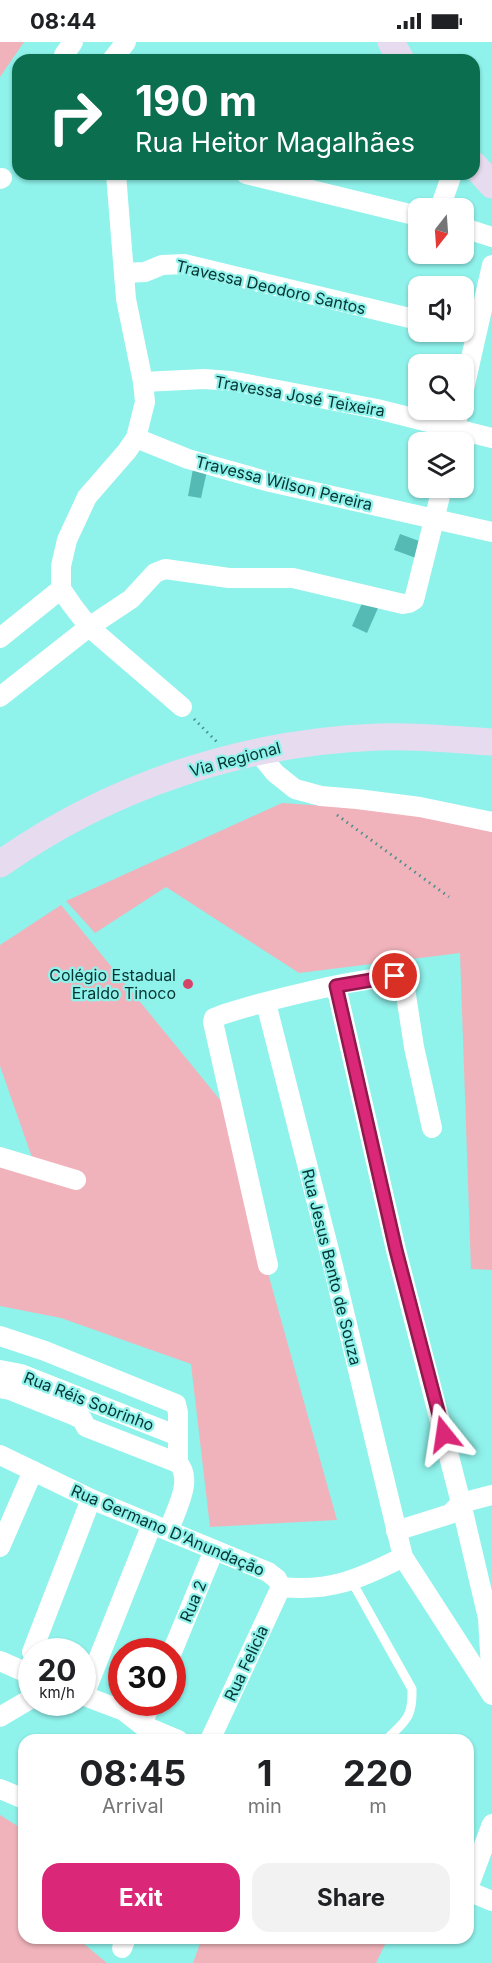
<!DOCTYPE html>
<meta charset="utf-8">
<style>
body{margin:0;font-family:Inter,sans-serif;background:#f2f2f2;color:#202124;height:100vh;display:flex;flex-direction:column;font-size:22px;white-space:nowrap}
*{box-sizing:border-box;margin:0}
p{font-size:20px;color:#757577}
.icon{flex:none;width:33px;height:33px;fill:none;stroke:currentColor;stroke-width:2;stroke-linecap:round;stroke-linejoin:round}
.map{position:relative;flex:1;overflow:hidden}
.panel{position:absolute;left:18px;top:1692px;width:456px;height:210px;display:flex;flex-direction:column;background:#fff;border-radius:18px;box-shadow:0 2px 4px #0004}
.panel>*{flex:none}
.hud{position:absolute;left:12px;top:12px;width:468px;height:126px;border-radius:18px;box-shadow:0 2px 4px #0004;background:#0b6e4f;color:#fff;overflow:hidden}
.needle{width:39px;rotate:197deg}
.controls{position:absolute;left:408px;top:156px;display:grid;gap:12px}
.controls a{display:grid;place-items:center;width:66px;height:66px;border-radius:12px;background:#fff;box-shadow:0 2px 4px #0004;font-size:30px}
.speed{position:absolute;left:18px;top:1596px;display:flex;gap:12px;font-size:30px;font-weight:700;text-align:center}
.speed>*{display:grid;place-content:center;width:78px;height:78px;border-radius:50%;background:#fff;box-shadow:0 2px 4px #0004;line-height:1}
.speed small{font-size:15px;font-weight:400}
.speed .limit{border:9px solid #d22;background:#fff;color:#111}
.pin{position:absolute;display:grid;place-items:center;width:51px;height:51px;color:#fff;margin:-26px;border:3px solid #fff;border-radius:50%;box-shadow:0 2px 6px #0007}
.me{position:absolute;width:66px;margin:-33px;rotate:345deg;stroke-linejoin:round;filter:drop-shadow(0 0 4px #0008)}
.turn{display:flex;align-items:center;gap:21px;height:126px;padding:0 24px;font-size:27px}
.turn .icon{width:78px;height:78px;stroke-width:2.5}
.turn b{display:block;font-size:42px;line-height:51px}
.eta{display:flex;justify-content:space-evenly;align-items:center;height:102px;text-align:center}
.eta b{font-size:36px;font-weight:700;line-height:42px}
.primary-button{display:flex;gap:12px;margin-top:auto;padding:12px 24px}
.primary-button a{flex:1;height:69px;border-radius:18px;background:#db2777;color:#fff;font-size:24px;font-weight:700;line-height:69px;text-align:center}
.primary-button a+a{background:#f2f2f2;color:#202124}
.status{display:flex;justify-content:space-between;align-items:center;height:42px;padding:0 30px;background:#fff;direction:ltr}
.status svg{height:16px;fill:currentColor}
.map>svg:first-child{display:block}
.green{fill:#f0b3bb}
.building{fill:#55bab4}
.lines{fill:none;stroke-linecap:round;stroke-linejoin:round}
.path{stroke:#488f8b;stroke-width:3;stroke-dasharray:1.5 4.5;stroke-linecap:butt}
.service{stroke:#fff;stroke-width:9}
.minor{stroke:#fff;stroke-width:20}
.secondary{stroke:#e7dcef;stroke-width:27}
.route-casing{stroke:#8e194d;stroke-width:15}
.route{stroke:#db2777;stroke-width:10}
.poi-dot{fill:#d44467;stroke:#8ff2eb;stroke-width:2}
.labels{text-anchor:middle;stroke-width:4.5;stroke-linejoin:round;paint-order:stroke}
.street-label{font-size:16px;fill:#063432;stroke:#8ff2eb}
.poi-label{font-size:16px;fill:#063432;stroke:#8ff2eb;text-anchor:end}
</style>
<div class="status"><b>08:44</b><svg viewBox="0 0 49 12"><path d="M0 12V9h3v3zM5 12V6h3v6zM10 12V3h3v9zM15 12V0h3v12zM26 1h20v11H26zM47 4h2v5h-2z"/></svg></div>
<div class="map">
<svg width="492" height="1921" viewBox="0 0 492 1921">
<rect width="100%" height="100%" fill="#8ff2eb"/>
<g class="green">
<path d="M0 0H24L0 35Z"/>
<path d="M282 761 460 773 492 781V1228L471 1227 460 911 299 931 166 845 95 891 66 859Z"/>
<path d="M61 863 230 1070 266 1224 337 1478 210 1485 191 1322 61 1276 0 1264V1119L35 1124 0 1024V903Z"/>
<path d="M0 1773 24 1788V1896H77L107 1921H0Z"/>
<path d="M202 1896H388L376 1921H193Z"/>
</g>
<g class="building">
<path d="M193 427 207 429 201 456 188 454Z"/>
<path d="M400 492 422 500 416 516 394 508Z"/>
<path d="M363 559 378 566 367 591 352 584Z"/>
</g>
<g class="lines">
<g class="path">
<path d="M194 677 217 700"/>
<path d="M337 773 449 855"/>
</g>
<path class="service" d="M351 1538 412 1647C413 1676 405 1679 386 1698"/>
<g class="minor">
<path d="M64 13 73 0"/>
<path d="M112 18 126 0"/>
<path d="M116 132 126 257 143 340 145 360 136 396 127 409 87 455 67 498 61 524V547L72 563 89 585 182 665"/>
<path d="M246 132 418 174"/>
<path d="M0 137 2 136"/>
<path d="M440 166 452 132"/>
<path d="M464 186 492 195"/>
<path d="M124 231 145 230 162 223 184 222 418 278"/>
<path d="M143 340 204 337 231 339 377 367 492 396"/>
<path d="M464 347 492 223"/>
<path d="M136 396 188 417 266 439 492 490"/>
<path d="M452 400 459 368"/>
<path d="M0 596 61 547"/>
<path d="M0 655 89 585 131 557 155 531 165 527 229 536H293L403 562 409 561 414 558 442 446"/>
<path d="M258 710 275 731 295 747 321 754 357 757 420 765 492 780"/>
<path d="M336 944 396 1208 461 1461 488 1576 492 1644"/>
<path d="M266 961 333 1224 403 1515 492 1653"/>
<path d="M0 1115 76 1138"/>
<path d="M268 1223 213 980 214 976C237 965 379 930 400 936L404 940 414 1005 432 1086"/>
<path d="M0 1294 45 1309 176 1362 178 1371V1421C194 1438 175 1469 169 1488"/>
<path d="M0 1328 21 1332 178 1394"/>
<path d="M0 1346 10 1348 73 1373 82 1377 86 1385 178 1421"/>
<path d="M0 1413 91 1457 268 1530 277 1537 281 1545"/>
<path d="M461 1461 492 1453"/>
<path d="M396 1489 450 1472 461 1461"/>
<path d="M0 1505 33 1429"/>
<path d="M281 1545C330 1550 360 1537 403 1515"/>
<path d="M32 1610 91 1457"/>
<path d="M172 1610 214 1508"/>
<path d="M0 1619 32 1633"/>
<path d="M82 1653 116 1666 124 1669 142 1683 178 1698"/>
<path d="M84 1653 152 1482"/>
<path d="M0 1675 32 1656"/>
<path d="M142 1683 151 1660"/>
<path d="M210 1698 281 1545"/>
<path d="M0 1747 24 1757"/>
<path d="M468 1846 492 1782"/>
<path d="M468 1849 492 1859"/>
<path d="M122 1906 126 1896"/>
</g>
<g class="secondary">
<path d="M391 0 401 18"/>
<path d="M474 123 492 143"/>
<path d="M0 822C110 744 243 700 378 695 416 693 455 698 492 700"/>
</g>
</g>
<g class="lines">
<g class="route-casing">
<path id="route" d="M395 934 336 944 396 1208 444 1392"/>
</g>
<use href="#route" class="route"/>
</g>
<circle class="poi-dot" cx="188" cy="942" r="6"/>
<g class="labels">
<g class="street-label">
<text transform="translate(271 245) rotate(13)" y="6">Travessa Deodoro Santos</text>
<text transform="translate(300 354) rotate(10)" y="6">Travessa José Teixeira</text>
<text transform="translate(284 441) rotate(14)" y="6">Travessa Wilson Pereira</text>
<text transform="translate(235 717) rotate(-15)" y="6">Via Regional</text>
<text transform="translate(332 1225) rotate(76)" y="6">Rua Jesus Bento de Souza</text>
<text transform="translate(89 1359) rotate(21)" y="6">Rua Réis Sobrinho</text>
<text transform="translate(168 1488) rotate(23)" y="6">Rua Germano D'Anundação</text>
<text transform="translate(193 1559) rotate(-67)" y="6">Rua 2</text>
<text transform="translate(246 1621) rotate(-65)" y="6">Rua Felicia</text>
</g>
<g class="poi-label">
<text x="176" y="939">Colégio Estadual<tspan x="176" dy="18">Eraldo Tinoco</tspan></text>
</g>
</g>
</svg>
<div class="controls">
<a><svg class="needle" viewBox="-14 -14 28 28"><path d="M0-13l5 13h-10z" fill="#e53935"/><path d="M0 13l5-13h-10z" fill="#757577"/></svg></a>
<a><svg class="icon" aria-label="sound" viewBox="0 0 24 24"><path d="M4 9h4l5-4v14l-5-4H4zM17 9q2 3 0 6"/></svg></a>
<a><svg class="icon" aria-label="search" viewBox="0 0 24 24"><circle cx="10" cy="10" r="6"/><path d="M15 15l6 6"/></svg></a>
<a><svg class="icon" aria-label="layers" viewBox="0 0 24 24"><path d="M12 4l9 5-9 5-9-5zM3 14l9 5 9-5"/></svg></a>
</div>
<div class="speed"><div>20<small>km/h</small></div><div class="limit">30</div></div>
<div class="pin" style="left:395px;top:934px;background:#d93025"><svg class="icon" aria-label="arrive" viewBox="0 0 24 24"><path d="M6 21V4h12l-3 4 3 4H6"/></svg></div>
<svg class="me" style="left:444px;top:1392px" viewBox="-20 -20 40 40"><path d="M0-17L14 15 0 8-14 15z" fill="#db2777" stroke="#fff" stroke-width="4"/></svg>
<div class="hud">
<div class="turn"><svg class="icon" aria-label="right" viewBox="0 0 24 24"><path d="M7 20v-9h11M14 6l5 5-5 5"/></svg><div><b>190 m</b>Rua Heitor Magalhães</div></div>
</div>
<section class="panel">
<div class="eta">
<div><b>08:45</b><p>Arrival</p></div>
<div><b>1</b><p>min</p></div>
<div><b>220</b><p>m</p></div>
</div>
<div class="primary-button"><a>Exit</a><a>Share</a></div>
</section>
</div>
